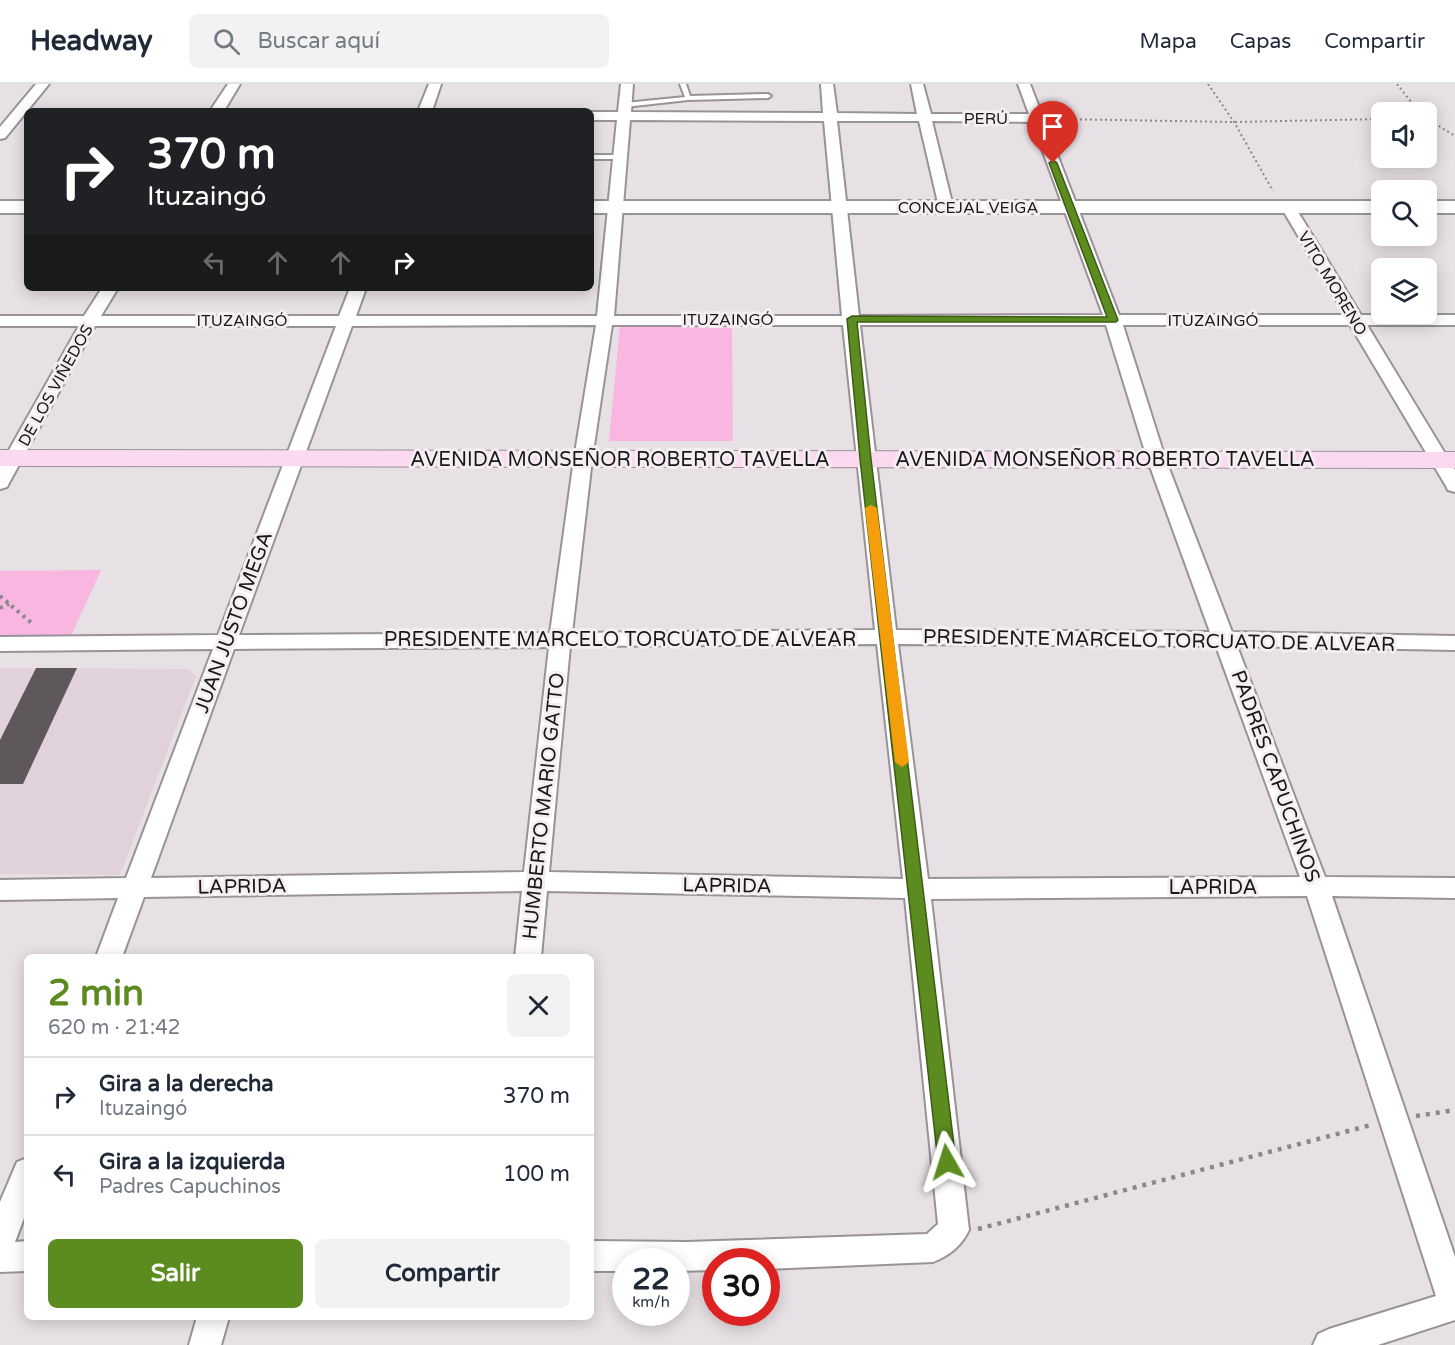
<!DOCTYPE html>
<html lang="es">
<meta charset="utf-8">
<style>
body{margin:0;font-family:"Varela Round",sans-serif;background:#f2f2f3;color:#1f2937;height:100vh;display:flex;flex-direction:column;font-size:22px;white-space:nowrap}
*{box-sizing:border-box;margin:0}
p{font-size:20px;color:#747a83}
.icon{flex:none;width:33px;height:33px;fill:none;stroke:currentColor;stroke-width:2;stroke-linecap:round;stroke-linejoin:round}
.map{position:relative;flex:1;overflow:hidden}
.drawer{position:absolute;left:24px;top:870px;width:570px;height:366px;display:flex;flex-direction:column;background:#fff;border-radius:9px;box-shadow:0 3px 15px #0003}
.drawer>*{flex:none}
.guide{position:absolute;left:24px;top:24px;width:570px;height:183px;border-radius:9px;box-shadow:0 3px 15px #0003;background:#202124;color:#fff;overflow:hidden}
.fabs{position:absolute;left:1371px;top:18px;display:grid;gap:12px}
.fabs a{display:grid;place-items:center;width:66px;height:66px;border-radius:9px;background:#fff;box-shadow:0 3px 15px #0003;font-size:30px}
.speed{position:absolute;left:612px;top:1164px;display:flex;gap:12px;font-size:30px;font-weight:700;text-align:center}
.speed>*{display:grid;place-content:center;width:78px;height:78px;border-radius:50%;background:#fff;box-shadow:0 3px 15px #0003;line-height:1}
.speed small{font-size:15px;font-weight:400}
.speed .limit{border:9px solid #d22;background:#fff;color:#111}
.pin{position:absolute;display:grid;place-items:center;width:51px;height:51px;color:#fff;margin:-62px -26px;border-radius:50% 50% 50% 0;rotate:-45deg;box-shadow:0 0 6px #0007}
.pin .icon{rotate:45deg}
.me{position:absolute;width:66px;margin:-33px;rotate:354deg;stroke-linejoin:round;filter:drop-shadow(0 0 4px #0008)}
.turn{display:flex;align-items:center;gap:21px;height:126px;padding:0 24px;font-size:27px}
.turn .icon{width:78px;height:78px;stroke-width:2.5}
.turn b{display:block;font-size:42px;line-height:51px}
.lanes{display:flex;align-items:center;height:57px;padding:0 24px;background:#0003;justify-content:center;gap:30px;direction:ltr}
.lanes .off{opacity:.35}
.round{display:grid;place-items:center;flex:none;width:63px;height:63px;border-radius:9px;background:#f2f2f3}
.summary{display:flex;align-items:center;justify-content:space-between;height:102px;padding:0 24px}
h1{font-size:36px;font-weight:700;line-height:45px;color:#5c8c20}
.primary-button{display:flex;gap:12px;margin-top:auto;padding:12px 24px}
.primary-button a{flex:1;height:69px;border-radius:9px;background:#5c8c20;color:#fff;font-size:24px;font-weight:700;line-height:69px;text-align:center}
.primary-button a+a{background:#f2f2f3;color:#1f2937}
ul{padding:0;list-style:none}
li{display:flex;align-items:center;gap:18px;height:78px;padding:0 24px;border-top:2px solid #e0e1e3}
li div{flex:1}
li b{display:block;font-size:22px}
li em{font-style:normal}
header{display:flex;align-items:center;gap:36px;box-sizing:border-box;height:84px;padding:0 30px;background:#fff;border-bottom:2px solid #e0e1e3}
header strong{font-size:28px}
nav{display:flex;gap:33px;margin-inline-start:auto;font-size:21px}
.search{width:420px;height:54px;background:#f2f2f3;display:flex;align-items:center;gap:15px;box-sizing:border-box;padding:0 21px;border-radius:9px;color:#747a83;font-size:22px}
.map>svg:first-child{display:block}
.built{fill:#e0d1da}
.green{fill:#f8b6e0}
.building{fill:#5e585c}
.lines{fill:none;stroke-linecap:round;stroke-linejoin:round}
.service-casing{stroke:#999297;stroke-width:4}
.minor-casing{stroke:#999297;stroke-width:4}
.tertiary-casing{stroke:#999297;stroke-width:4}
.secondary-casing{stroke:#999297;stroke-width:2}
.path-far2{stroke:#8c878a;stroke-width:2;stroke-dasharray:2 3;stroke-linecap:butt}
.path-far1{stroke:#8c878a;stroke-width:4;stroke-dasharray:3 4.5;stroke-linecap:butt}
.path{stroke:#8c878a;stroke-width:4.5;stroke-dasharray:4 6;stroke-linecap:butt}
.service{fill:#fff;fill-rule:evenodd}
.minor{fill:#fff;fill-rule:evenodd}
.tertiary{fill:#fff;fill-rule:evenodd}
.secondary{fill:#fbdaf1;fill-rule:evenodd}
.route{fill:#5c8c20;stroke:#3c5b15;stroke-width:1.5}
.slow{fill:#f59e0b}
.labels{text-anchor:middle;stroke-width:6;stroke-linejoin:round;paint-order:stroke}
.far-street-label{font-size:16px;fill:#191718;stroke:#f4edf1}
.street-label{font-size:20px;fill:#191718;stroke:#f4edf1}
</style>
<header>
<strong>Headway</strong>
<div class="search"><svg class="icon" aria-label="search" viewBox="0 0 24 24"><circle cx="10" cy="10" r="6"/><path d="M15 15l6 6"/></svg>Buscar aquí</div>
<nav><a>Mapa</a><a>Capas</a><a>Compartir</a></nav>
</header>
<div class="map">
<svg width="1455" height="1261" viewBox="0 0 1455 1261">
<rect width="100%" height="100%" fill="#e7e0e4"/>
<path class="built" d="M0 584 188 585 196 592 120 791 0 790Z"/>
<g class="green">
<path d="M620 241H732L733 357H609Z"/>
<path d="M101 486 71 552H0V487Z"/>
</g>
<path class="building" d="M36 584H77L23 700H0V656Z"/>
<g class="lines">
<g class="service-casing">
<g id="service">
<path d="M680 0H686L690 12 768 10 771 12 768 14 688 16 625 23 622 21 625 19 685 13Z"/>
<path d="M591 71H620L623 73 620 75H591Z"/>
</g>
</g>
<g class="minor-casing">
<g id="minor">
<path d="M36 0H49L5 54 0 55V43Z"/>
<path d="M228 0H240L224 27H210Z"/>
<path d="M429 0H441L432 27H418Z"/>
<path d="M621 0H633L631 28 823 29 821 0H833L837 29 917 30 911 0H923L931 30H1029L1018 0H1030L1119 231H1345L1281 123 1288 119 1295 123 1361 231H1455V241H1367L1455 386V408L1448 406 1446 402 1350 241H1123L1165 374 1232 548 1455 552V566L1237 562 1325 793 1455 794V814L1332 812 1455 1173V1236L1378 1261H1313L1318 1250 1329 1245 1436 1212 1307 812 931 815 969 1146C962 1161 949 1172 933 1178L766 1185V1178H716V1186L676 1187V1178H626V1187H591V1157L687 1158 927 1150 938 1140 905 814 547 807 541 873H515L522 807 144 813 122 873H96L118 814 0 816V796L126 794 213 565 0 567V553L218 551 336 242H95L9 399 7 403 0 405V382L79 242H0V232H84L102 204H118L101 232H339L350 204H366L356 232H597L617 36H591V28H618ZM630 36 824 37 842 232H614ZM837 37H919L939 123 946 127 953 123 932 37 1032 38 1103 231 859 232ZM596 241 574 375 550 549 239 551 352 242ZM612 241H843L875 546 572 549 592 375ZM860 241H1106L1147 374 1210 548 896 546ZM877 560 903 795 549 788 570 562ZM898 560 1216 562 1300 793 928 795ZM549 563 524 788 151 794 234 565Z"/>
<path d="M27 1074V1126L15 1158 27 1157V1187L0 1188V1118L17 1078Z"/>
<path d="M197 1233H229L221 1261H189Z"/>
</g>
</g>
<g class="tertiary-casing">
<g id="tertiary">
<rect x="0" y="117" width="27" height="12"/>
<rect x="591" y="117" width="791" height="12"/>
<rect x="1426" y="117" width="29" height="12"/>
</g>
</g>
<g class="secondary-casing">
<path id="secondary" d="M0 366 1455 368V384L0 382Z"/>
</g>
<g class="path-far2">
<path d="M1208 0 1234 38 1273 107"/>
<path d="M1397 0 1419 28"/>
<path d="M1426 34 1455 52"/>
<path d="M1055 35 1234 38 1382 35"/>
</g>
<g class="path-far1">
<path d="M0 512 34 541"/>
<path d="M0 524 9 520"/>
</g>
<g class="path">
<path d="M1416 1032 1455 1026"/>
<path d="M978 1145 1371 1041"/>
</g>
<use href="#service" class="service"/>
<use href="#minor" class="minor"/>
<use href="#tertiary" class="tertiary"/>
<use href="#secondary" class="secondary"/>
</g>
<path class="route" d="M1053 76 1057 79 1118 236 1116 238H857L871 375 956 1078 953 1084 947 1086 940 1084 938 1078 860 375 847 235 852 232 1107 233 1049 79Z"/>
<path class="slow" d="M871 421 877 424 909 678 902 683 895 678 865 424Z"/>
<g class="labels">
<g class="far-street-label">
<text x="986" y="40">PERÚ</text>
<text x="968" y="129">CONCEJAL VEIGA</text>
<text transform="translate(1333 199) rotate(59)" y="6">VITO MORENO</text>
<text x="728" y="241">ITUZAINGÓ</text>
<text x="242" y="242">ITUZAINGÓ</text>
<text x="1213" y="242">ITUZAINGÓ</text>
<text transform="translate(55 301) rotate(-61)" y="6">DE LOS VIÑEDOS</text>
</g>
<g class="street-label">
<text x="620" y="382">AVENIDA MONSEÑOR ROBERTO TAVELLA</text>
<text x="1105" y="382">AVENIDA MONSEÑOR ROBERTO TAVELLA</text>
<text transform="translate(233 538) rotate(-70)" y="7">JUAN JUSTO MEGA</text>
<text x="620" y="562">PRESIDENTE MARCELO TORCUATO DE ALVEAR</text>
<text transform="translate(1159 556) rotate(1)" y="7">PRESIDENTE MARCELO TORCUATO DE ALVEAR</text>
<text transform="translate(1276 692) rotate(70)" y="7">PADRES CAPUCHINOS</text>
<text transform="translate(543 722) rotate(-84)" y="7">HUMBERTO MARIO GATTO</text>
<text transform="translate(727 801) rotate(1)" y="7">LAPRIDA</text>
<text transform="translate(242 802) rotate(-1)" y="7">LAPRIDA</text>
<text x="1213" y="810">LAPRIDA</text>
</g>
</g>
</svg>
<div class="fabs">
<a><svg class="icon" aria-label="sound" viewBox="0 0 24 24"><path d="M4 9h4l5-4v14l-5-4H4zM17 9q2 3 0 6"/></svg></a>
<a><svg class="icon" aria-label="search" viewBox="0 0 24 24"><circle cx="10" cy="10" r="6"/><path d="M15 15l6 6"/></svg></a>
<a><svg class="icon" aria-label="layers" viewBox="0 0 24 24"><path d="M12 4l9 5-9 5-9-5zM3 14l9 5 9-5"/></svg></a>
</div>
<div class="speed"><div>22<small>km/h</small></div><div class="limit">30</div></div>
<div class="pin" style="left:1053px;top:79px;background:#d93025"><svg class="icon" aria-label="arrive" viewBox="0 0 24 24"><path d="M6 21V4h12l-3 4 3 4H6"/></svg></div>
<svg class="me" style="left:947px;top:1078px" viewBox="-20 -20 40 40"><path d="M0-17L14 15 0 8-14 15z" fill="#5c8c20" stroke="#fff" stroke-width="4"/></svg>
<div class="guide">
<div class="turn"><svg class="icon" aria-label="right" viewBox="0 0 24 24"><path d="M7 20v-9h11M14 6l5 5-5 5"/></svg><div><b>370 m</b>Ituzaingó</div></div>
<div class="lanes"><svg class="icon off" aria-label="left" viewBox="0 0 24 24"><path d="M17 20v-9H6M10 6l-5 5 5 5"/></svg><svg class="icon off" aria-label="ahead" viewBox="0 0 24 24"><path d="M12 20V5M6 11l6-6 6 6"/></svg><svg class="icon off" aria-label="ahead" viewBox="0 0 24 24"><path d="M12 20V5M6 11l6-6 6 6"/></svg><svg class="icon" aria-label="right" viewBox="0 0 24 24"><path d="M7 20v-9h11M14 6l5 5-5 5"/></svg></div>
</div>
<section class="drawer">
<div class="summary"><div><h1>2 min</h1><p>620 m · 21:42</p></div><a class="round"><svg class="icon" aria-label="close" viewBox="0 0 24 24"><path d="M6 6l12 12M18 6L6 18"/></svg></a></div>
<ul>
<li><svg class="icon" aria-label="right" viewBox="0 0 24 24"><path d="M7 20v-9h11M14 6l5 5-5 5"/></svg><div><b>Gira a la derecha</b><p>Ituzaingó</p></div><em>370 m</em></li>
<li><svg class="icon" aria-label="left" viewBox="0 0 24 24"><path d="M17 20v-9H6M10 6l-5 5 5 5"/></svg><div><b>Gira a la izquierda</b><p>Padres Capuchinos</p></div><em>100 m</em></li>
</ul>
<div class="primary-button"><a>Salir</a><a>Compartir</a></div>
</section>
</div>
